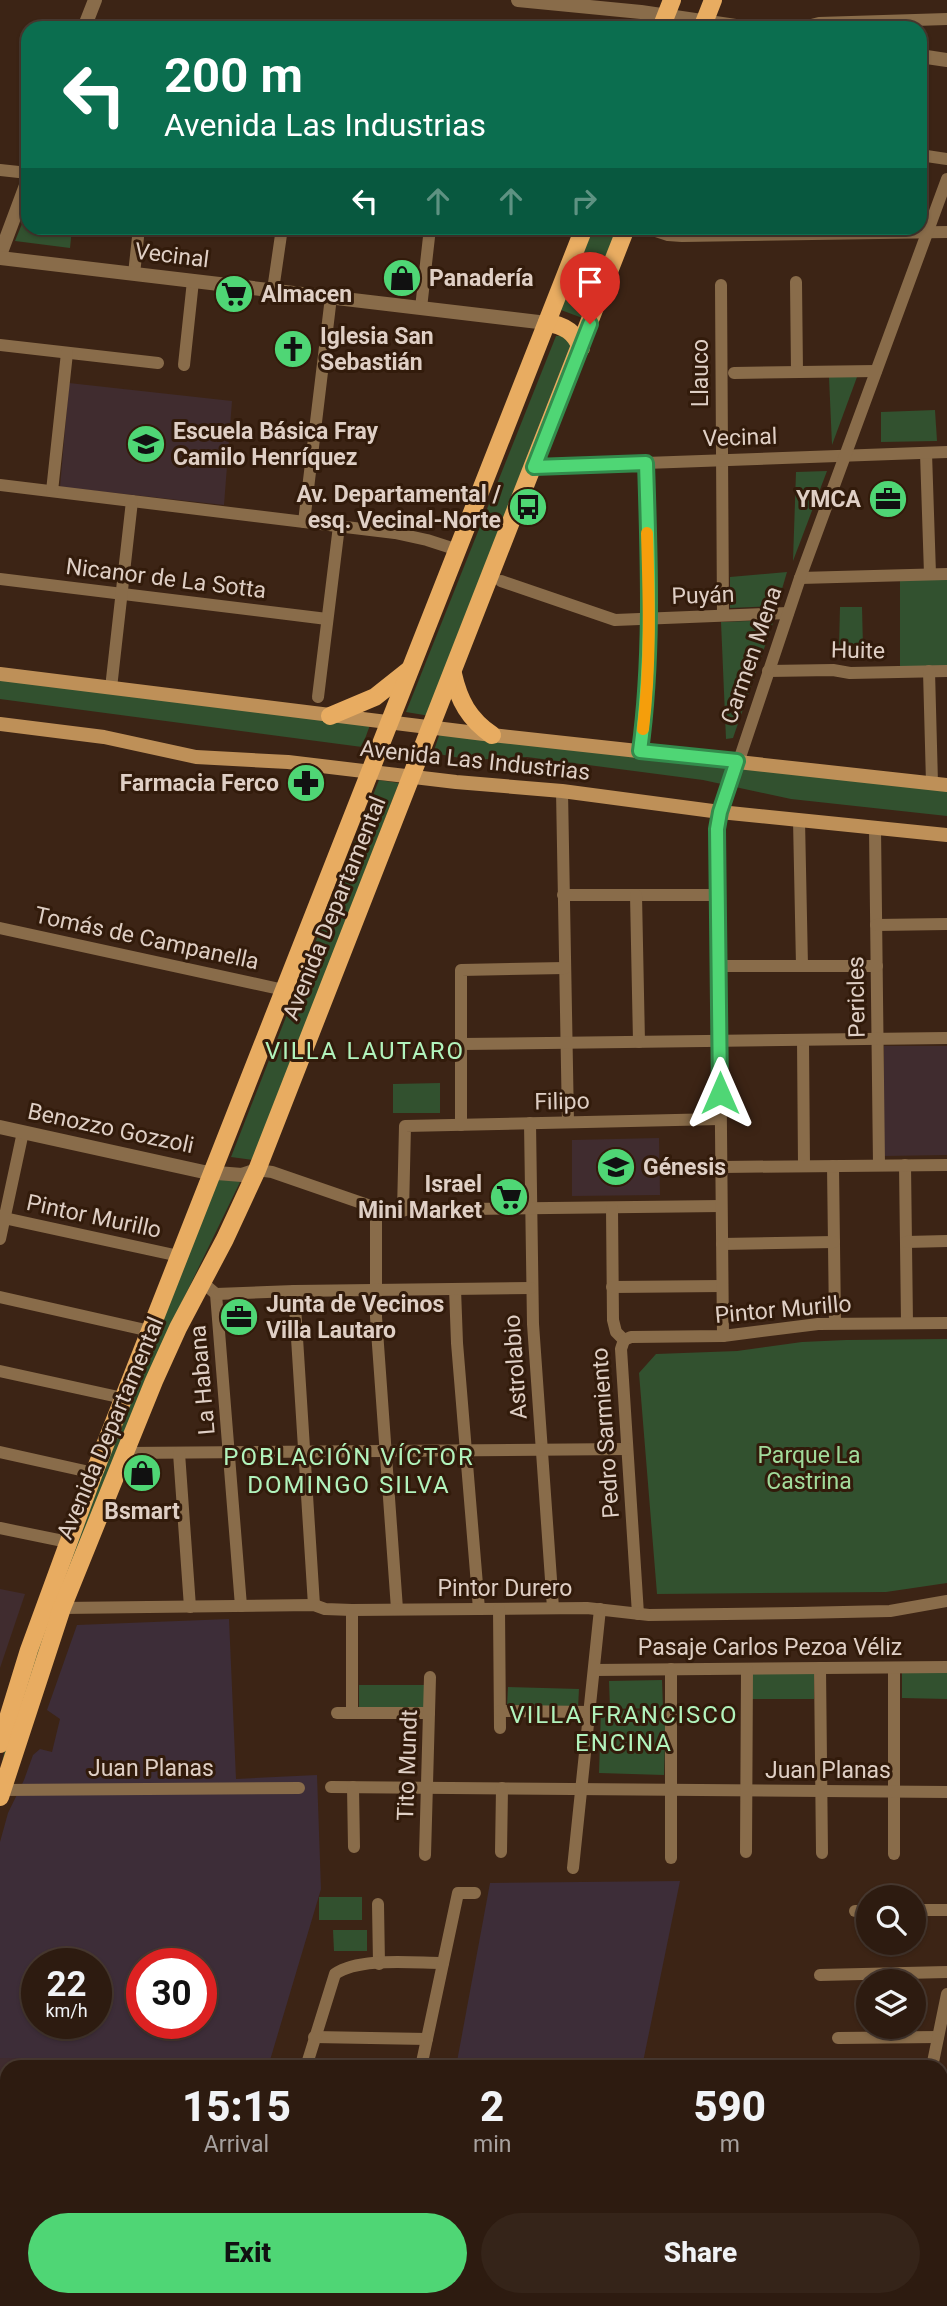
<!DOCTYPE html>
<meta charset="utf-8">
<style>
body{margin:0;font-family:Roboto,sans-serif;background:#352419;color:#f1f3f6;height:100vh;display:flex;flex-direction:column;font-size:26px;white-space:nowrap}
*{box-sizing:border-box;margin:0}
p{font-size:23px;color:#a7a19f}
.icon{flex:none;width:38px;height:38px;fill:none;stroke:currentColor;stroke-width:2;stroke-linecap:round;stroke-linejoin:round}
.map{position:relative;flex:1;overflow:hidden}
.panel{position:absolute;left:0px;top:2060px;width:948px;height:247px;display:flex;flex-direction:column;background:#2d1b10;border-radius:21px 21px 0 0;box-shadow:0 2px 5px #0004,0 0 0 2px #483930}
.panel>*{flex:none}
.guide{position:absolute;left:21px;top:21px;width:906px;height:214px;border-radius:21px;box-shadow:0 2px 5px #0004,0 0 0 2px #483930;background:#0b6e4f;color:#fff;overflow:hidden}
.controls{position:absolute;left:856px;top:1885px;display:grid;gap:14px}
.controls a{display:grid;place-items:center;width:70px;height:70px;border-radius:50%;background:#2d1b10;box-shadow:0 2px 5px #0004,0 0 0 2px #483930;font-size:35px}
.speed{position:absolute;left:21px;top:1948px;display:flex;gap:14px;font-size:35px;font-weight:700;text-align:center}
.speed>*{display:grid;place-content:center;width:91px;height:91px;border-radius:50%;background:#2d1b10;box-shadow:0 2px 5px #0004,0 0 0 2px #483930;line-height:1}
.speed small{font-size:18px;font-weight:400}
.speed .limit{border:10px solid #d22;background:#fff;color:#111}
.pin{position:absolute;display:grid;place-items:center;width:60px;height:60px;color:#fff;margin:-72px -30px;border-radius:50% 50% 50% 0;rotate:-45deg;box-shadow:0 0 7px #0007}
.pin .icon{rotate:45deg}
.me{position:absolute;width:77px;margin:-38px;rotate:0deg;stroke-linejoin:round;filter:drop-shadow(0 0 5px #0008)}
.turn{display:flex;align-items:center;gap:24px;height:147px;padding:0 28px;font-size:32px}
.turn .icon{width:91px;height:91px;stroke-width:2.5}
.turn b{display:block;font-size:49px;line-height:60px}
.lanes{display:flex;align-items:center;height:66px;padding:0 28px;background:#0003;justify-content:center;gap:35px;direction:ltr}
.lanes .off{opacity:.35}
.eta{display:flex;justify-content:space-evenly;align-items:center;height:119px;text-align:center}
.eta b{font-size:42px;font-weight:800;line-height:49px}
.cta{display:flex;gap:14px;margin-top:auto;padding:14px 28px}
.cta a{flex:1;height:80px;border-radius:42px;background:#4fd675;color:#111;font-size:28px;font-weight:800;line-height:80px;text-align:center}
.cta a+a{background:#352419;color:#f1f3f6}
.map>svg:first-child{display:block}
.industrial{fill:#3d2d38;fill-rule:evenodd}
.education{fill:#402c2f}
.green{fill:#32512f}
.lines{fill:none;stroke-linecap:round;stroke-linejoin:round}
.minor{stroke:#896c4a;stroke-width:12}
.tertiary{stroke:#896c4a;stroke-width:14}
.secondary{stroke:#be9058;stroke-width:14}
.primary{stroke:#e8ac61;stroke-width:18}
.route-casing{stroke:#338b4c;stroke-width:18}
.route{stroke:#4fd675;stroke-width:12}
.slow{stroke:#f59e0b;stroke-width:12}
.labels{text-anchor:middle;stroke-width:6;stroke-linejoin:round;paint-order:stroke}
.street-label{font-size:23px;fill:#dfcfc5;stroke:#321b0b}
.poi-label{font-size:23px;font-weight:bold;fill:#dfcfc5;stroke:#321b0b;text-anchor:start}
.park-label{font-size:23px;fill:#a1db9b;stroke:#321b0b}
.neighbourhood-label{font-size:24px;letter-spacing:2px;fill:#b1f3bc;stroke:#321b0b}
</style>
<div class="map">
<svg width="947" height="2306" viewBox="0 0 947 2306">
<rect width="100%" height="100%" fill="#3c2415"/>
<g class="industrial">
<path d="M229 1619 236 1779 317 1775 321 1889 268 2067H7V2300H586L585 2306H0V1842L8 1813 24 1780 33 1755 40 1749 52 1752 60 1719 47 1710 77 1625ZM37 1964H96V2023H37ZM142 1964H201V2023H142Z"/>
<path d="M680 1881 642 2067H456L490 1883Z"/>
</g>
<g class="education">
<path d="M69 383 232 401 224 505 60 487Z"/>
<path d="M884 1046H947V1155L884 1156Z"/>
<path d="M659 1138 660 1195 572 1196V1140Z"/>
<path d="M0 1589 25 1594 0 1668Z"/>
<path d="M0 2058 100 2059 99 2067H7V2230H0Z"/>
</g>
<g class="green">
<path d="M28 209V228H72L70 248 15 241Z"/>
<path d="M593 228H620L585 319 561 310Z"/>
<path d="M556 336H567L575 344 430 716 406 712Z"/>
<path d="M829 377H857L832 445Z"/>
<path d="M935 410 937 441 881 442V412Z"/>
<path d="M827 471 793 561 796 472Z"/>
<path d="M787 572 777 606 730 608V577Z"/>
<path d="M947 579V667L900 669V580Z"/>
<path d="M840 607H862L863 648H839Z"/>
<path d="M774 620 733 738 726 739 721 622Z"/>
<path d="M0 680 370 725 362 747 0 699Z"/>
<path d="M440 733 947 789V816L791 799 703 780 527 757 471 760 433 753Z"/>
<path d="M379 780 399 783 253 1160 231 1157Z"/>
<path d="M440 1083V1113H393V1084Z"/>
<path d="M217 1178 241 1180 181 1304 2 1763C14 1703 40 1644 60 1586 109 1449 165 1314 217 1178Z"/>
<path d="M947 1339V1583L886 1592 657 1594 639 1373 656 1354 737 1351 802 1342 846 1340Z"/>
<path d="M902 1671 947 1672V1699L902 1698Z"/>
<path d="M751 1674H814V1699H752Z"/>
<path d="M662 1680 663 1708 610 1709 609 1681Z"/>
<rect x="359" y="1685" width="66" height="25"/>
<path d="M508 1687 579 1689 578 1708 507 1707Z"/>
<path d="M601 1710 666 1711 664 1775 599 1773Z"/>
<rect x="319" y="1897" width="43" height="23"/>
<path d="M333 1930H367V1951H334Z"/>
<path d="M739 2300H833L832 2306H738Z"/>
</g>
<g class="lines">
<g class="minor">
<path d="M163 28V26"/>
<path d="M800 28 819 23 947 19"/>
<path d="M920 155 947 159"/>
<path d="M0 170 28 173"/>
<path d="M647 228 668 235 682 236 947 232"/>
<path d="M134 274 139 228"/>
<path d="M796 282 797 372"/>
<path d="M721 285 723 615"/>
<path d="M273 290 282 228"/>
<path d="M421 308 430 228"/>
<path d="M0 345 158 363"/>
<path d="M184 365 193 281"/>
<path d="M734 373 876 371"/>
<path d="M926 453 930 574"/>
<path d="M534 467 947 452"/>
<path d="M0 485 395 533 427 540 458 550"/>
<path d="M52 491 67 353"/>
<path d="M304 522 331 297"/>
<path d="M800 578 947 574"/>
<path d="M0 579 327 619"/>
<path d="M501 581 615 620 788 613"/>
<path d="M768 671 833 670 850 673 947 671"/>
<path d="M929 671 932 783"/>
<path d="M111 688 132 501"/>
<path d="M318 697 339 526"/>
<path d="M640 751C652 655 648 559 646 463"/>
<path d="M562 791 568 1122"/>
<path d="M799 820 802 966"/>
<path d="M875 828 879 1165"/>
<path d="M563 895H718"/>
<path d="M636 895 639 1042"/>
<path d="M876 925 947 924"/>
<path d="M0 928 284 990"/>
<path d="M719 966H877"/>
<path d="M803 1040 804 1166"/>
<path d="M461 1044 947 1038"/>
<path d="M530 1123 533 1324 553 1608"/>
<path d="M461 1125V970L565 968"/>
<path d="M905 1165 907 1323"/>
<path d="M833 1166 835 1323"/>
<path d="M721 1167 947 1165"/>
<path d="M257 1170 272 1172 382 1210 721 1206"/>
<path d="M612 1208 613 1320 616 1332 624 1340"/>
<path d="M376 1209V1317L397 1609"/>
<path d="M403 1211 405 1126 720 1119"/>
<path d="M0 1217 179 1256"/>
<path d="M0 1239 23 1132"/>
<path d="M906 1242 947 1241"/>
<path d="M722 1244 834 1242"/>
<path d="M202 1282 216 1294 241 1606"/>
<path d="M612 1287 722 1286"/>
<path d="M455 1289 457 1343 479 1609"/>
<path d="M294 1291 314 1605"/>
<path d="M216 1294 294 1291 531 1288"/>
<path d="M0 1297 150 1331"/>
<path d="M723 1336 718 823 800 578 947 179"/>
<path d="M624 1340 631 1337 723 1336 818 1324 947 1323"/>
<path d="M624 1340 621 1349 638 1614"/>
<path d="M0 1371 123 1398"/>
<path d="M0 1452 94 1473"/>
<path d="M125 1453 627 1449"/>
<path d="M179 1453 190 1607"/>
<path d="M0 1528 68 1542"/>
<path d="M62 1608 314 1605 325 1609 352 1610 587 1608 649 1615 797 1613 890 1611 947 1601"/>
<path d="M499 1609 500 1728"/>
<path d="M820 1668 822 1853"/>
<path d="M894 1668V1854"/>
<path d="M594 1670 947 1667"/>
<path d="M500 1711 590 1712"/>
<path d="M337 1713H429"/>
<path d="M352 1713V1610"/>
<path d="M331 1787 947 1792"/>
<path d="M353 1787 354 1847"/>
<path d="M2 1790 299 1788"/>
<path d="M501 1852 502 1788"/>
<path d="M746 1852 747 1669"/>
<path d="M425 1855 430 1677"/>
<path d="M671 1858V1669"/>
<path d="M573 1868 600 1609"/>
<path d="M378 1904 379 1964"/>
<path d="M914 1910H947"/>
<path d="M855 1911H868"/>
<path d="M820 1975 947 1972"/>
<path d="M314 2037 427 2039"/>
<path d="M838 2038 938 2037"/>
<path d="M306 2067 335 1974C359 1957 413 1963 443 1963"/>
<path d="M421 2067 458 1893H475"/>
<path d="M932 2067 947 1994"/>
<path d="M942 2230H947"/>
<path d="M0 2246H7"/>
<path d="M632 2306 633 2300"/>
<path d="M729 2306 730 2300"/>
<path d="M851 2306 852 2300"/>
</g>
<g class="tertiary">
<path d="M518 0 641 12 749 28"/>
<path d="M84 28 95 0"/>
<path d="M920 56 947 60"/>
<path d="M0 255 28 180"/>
<path d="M0 258 547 323"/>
<path d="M0 1127 204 1172 242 1175 257 1170"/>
</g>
<g class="secondary">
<path d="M0 674 492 735 947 785"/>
<path d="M0 724 104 737 196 757 288 762 456 782 562 791 720 812 947 835"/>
</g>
<g class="primary">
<path d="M661 28 672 0"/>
<path d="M702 28 713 0"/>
<path d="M547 323C564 325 575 332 581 348"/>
<path d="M453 674C459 701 469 719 492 735"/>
<path d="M330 716 375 697 409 670"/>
<path d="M0 1744 29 1650 94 1473 584 228"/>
<path d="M0 1797 62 1608 154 1381 178 1328 225 1239 257 1170 626 228"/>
</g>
</g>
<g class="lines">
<g class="route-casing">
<path id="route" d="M590 324 534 467 646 463C649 559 653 656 640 751L737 761 720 812 717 829 720 1093"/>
</g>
<use href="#route" class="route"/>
<path class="slow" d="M643 729C651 664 649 598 647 533"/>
</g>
<defs>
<g id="shop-disc" transform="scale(2.0125)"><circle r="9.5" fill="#4fd675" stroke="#321b0b"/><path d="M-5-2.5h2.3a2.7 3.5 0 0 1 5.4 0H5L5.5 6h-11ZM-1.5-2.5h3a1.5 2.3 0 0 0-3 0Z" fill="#111"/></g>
<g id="supermarket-disc" transform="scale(2.0125)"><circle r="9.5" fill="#4fd675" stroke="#321b0b"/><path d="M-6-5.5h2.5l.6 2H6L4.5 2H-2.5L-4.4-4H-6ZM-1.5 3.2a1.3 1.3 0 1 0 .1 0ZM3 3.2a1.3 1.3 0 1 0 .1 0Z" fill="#111"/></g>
<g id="church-disc" transform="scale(2.0125)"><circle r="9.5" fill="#4fd675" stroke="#321b0b"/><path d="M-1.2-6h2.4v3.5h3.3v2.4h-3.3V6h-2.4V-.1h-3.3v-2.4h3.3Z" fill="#111"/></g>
<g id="school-disc" transform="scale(2.0125)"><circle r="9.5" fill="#4fd675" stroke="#321b0b"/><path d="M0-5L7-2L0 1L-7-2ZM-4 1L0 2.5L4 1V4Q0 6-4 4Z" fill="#111"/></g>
<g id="office-disc" transform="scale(2.0125)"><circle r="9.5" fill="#4fd675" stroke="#321b0b"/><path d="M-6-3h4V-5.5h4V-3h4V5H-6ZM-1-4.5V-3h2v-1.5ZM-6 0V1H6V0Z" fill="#111"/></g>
<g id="bus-disc" transform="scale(2.0125)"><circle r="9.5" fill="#4fd675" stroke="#321b0b"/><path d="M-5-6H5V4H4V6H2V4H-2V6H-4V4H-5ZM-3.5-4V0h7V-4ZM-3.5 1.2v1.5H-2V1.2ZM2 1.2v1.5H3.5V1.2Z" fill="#111"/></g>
<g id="pharmacy-disc" transform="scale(2.0125)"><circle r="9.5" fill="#4fd675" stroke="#321b0b"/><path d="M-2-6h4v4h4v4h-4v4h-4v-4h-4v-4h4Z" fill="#111"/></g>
</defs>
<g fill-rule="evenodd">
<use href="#shop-disc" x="402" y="278"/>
<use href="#supermarket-disc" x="234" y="294"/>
<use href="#church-disc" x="293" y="349"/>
<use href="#school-disc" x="146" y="444"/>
<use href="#office-disc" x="888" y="499"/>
<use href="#bus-disc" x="528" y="507"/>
<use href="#pharmacy-disc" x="306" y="783"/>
<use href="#school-disc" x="616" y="1167"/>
<use href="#supermarket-disc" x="509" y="1197"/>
<use href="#office-disc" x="239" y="1317"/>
<use href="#shop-disc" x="142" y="1473"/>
</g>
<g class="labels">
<g class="street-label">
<text transform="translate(172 255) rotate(7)" y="8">Vecinal</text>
<text transform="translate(700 373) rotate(-90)" y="8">Llauco</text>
<text transform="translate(740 437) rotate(-2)" y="8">Vecinal</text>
<text transform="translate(166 578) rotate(7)" y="8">Nicanor de La Sotta</text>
<text transform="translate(703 595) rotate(-2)" y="8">Puyán</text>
<text transform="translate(858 650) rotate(1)" y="8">Huite</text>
<text transform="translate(751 655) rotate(-71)" y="8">Carmen Mena</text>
<text transform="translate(475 760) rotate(6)" y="8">Avenida Las Industrias</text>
<text transform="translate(334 908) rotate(-68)" y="8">Avenida Departamental</text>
<text transform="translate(147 938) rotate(12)" y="8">Tomás de Campanella</text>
<text transform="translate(856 997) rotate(-91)" y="8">Pericles</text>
<text transform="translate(562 1101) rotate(-1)" y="8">Filipo</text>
<text transform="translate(111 1128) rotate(12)" y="8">Benozzo Gozzoli</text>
<text transform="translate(94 1216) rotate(12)" y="8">Pintor Murillo</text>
<text transform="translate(783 1309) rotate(-5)" y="8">Pintor Murillo</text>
<text transform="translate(515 1367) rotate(-94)" y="8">Astrolabio</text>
<text transform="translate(202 1380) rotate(-95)" y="8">La Habana</text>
<text transform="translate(110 1428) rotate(-67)" y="8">Avenida Departamental</text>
<text transform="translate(605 1433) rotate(-94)" y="8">Pedro Sarmiento</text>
<text x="505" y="1596">Pintor Durero</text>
<text x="770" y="1655">Pasaje Carlos Pezoa Véliz</text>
<text transform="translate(407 1765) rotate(-88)" y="8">Tito Mundt</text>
<text x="151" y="1776">Juan Planas</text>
<text x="828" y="1778">Juan Planas</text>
</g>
<g class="poi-label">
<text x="429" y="286">Panadería</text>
<text x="261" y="302">Almacen</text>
<text x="320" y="344">Iglesia San<tspan x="320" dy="26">Sebastián</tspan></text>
<text x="173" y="439">Escuela Básica Fray<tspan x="173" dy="26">Camilo Henríquez</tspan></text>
<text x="501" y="502" text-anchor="end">Av. Departamental /<tspan x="501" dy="26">esq. Vecinal-Norte</tspan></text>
<text x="861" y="507" text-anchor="end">YMCA</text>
<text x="279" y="791" text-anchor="end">Farmacia Ferco</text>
<text x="643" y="1175">Génesis</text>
<text x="482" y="1192" text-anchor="end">Israel<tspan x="482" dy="26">Mini Market</tspan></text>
<text x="266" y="1312">Junta de Vecinos<tspan x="266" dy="26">Villa Lautaro</tspan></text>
<text x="142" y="1519" text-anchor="middle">Bsmart</text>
</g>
<g class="park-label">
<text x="809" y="1463">Parque La<tspan x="809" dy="26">Castrina</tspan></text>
</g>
<g class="neighbourhood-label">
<text x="365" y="1059">VILLA LAUTARO</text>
<text x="349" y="1465">POBLACIÓN VÍCTOR<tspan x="349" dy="28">DOMINGO SILVA</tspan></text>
<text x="624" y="1723">VILLA FRANCISCO<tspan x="624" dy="28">ENCINA</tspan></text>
</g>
</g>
</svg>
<div class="controls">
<a><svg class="icon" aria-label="search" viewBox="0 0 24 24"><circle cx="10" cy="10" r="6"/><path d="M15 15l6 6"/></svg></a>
<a><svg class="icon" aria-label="layers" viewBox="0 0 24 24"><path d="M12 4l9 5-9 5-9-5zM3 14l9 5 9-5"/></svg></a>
</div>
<div class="speed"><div>22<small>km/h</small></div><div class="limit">30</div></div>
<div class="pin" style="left:590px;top:324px;background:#d93025"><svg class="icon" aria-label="arrive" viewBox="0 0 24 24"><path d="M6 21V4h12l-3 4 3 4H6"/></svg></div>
<svg class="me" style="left:720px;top:1093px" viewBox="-20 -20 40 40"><path d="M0-17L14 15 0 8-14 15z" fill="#4fd675" stroke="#fff" stroke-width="4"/></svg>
<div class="guide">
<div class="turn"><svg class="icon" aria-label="left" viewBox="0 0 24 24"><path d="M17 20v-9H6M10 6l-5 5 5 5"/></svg><div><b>200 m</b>Avenida Las Industrias</div></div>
<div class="lanes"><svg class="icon" aria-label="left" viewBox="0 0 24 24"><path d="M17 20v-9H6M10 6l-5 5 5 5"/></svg><svg class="icon off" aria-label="ahead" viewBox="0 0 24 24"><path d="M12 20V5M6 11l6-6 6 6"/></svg><svg class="icon off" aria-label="ahead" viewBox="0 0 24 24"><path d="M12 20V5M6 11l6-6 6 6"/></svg><svg class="icon off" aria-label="right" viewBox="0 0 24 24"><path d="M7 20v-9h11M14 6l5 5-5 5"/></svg></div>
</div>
<section class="panel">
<div class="eta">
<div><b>15:15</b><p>Arrival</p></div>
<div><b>2</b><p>min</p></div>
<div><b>590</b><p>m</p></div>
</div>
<div class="cta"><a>Exit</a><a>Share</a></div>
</section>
</div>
